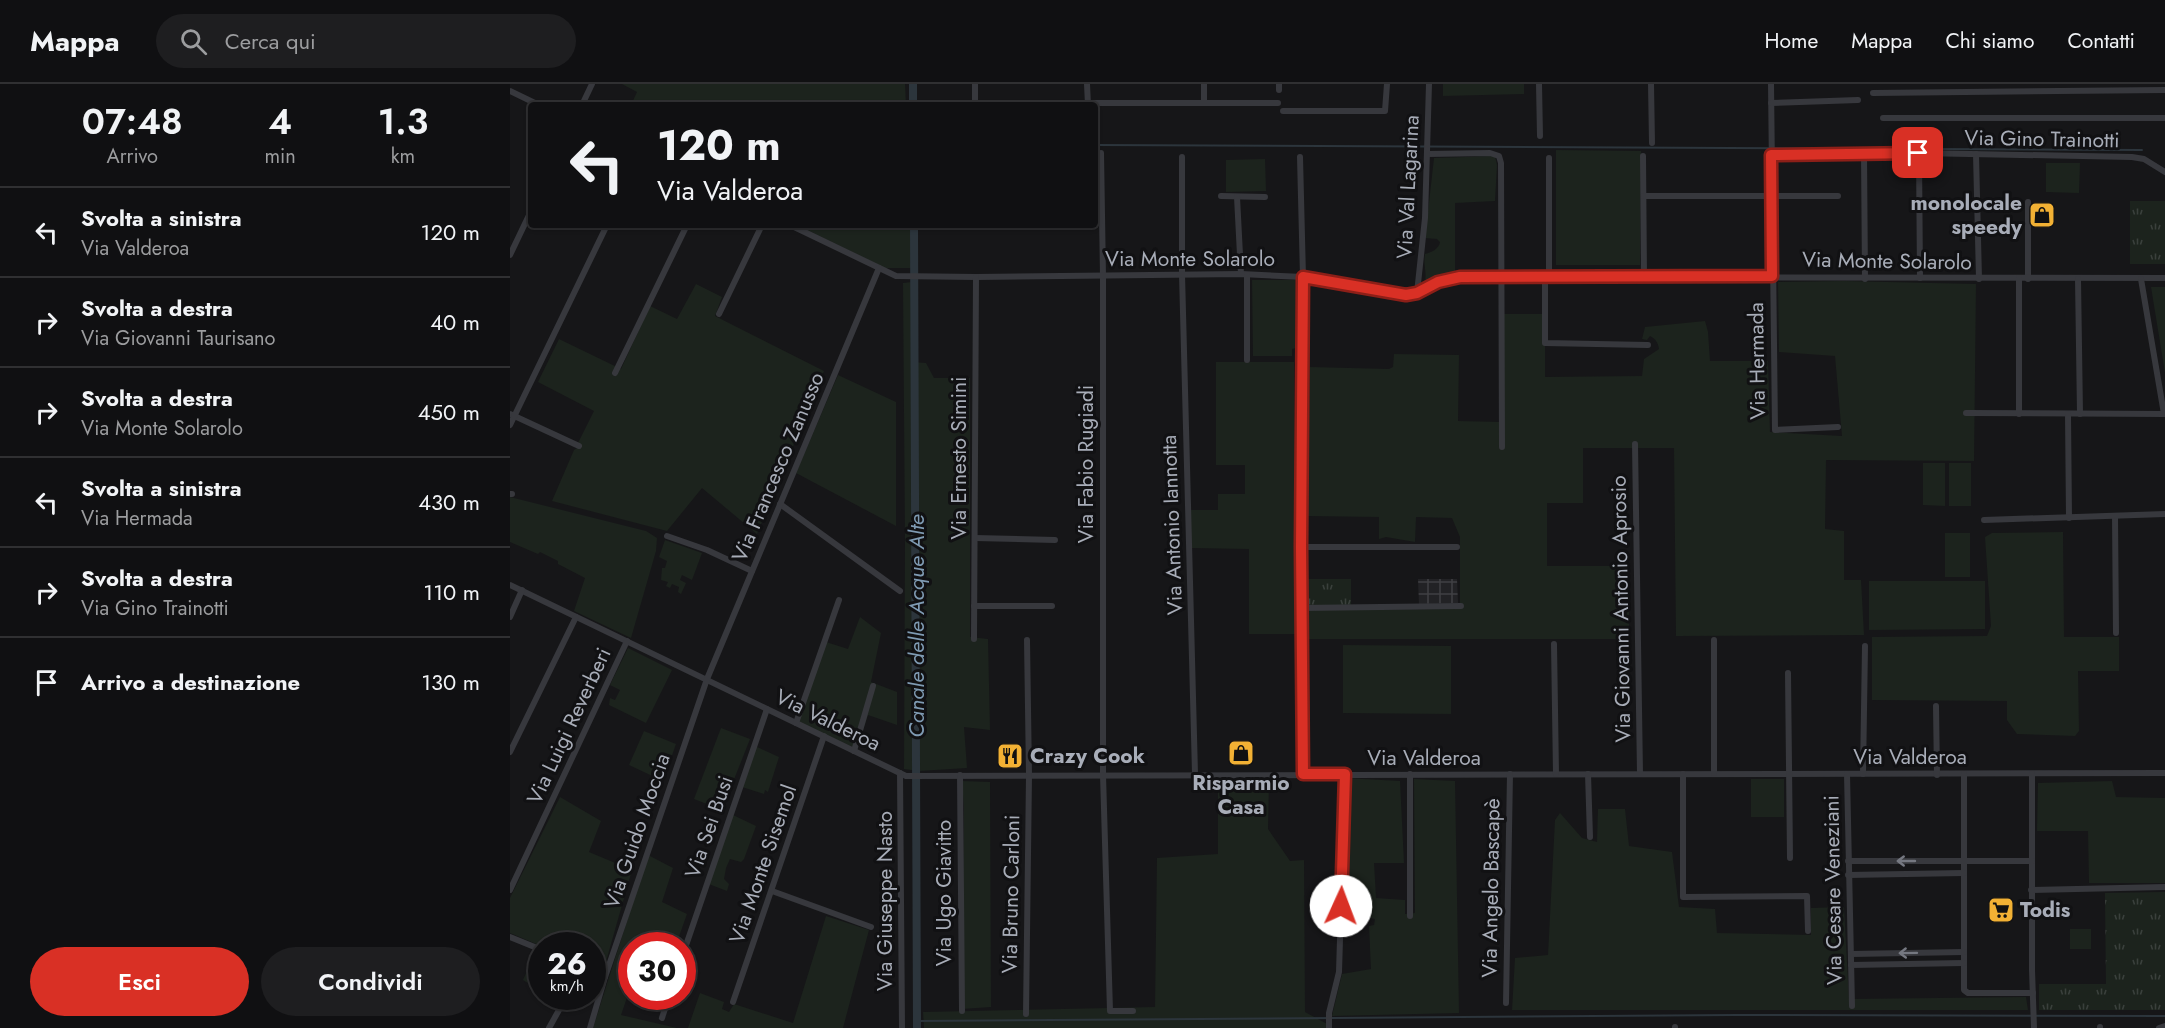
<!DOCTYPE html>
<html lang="it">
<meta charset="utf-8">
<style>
body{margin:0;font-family:Jost,sans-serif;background:#1e1e20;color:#f1f3f6;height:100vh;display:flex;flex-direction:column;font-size:22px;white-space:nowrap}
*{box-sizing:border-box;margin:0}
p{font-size:20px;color:#9c9d9f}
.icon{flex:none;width:33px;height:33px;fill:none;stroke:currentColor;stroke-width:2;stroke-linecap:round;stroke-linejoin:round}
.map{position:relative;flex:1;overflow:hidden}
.details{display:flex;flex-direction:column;background:#101012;width:510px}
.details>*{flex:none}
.banner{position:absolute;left:18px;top:18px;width:570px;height:126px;border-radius:6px;box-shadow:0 2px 4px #0004,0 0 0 2px #303032;background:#101012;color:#f1f3f6;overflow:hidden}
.speed{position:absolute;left:18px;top:848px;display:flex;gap:12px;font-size:30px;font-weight:700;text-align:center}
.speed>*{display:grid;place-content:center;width:78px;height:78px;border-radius:50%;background:#101012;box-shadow:0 2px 4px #0004,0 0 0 2px #303032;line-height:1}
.speed small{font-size:15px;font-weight:400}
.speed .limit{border:9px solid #d22;background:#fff;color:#111}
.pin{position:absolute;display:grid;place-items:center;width:51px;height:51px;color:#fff;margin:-26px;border-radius:12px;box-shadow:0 3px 9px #0006}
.me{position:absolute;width:66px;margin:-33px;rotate:2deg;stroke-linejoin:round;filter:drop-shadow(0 0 4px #0008)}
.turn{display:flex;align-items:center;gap:21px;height:126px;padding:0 30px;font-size:27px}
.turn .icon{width:78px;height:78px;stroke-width:2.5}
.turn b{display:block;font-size:42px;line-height:51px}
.eta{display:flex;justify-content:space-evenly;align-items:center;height:102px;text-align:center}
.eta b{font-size:36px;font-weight:600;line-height:42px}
.button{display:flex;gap:12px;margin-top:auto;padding:12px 30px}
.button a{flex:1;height:69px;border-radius:36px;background:#d93025;color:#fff;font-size:24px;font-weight:600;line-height:69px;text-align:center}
.button a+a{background:#1e1e20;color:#f1f3f6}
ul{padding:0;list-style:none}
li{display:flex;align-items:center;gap:18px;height:90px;padding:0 30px;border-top:2px solid #303032}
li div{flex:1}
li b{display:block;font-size:22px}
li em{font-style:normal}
header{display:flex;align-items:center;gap:36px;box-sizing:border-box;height:84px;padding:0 30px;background:#101012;border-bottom:2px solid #303032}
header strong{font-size:28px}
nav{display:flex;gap:33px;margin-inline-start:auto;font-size:21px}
.search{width:420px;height:54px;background:#1e1e20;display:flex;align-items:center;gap:15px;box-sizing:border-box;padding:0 21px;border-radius:33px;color:#9c9d9f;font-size:22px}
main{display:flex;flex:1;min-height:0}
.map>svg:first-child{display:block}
.industrial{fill:url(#industrial-grid)}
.grass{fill:#1c231d}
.park{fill:url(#park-tufts)}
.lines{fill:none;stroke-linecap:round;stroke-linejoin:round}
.stream{stroke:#2c353c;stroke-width:2}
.canal{stroke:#2c353c;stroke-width:8}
.street{stroke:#37383d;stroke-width:6}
.oneway{stroke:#757881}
.route-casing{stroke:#8d1f18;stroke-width:15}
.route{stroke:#d93025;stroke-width:10}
.labels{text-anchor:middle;stroke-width:6;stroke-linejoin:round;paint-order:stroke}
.street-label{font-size:21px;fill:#a8adb8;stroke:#111113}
.poi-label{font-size:21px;font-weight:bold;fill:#a8adb8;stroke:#111113;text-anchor:start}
.water-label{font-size:22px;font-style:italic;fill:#7f9bb3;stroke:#111113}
</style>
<header>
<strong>Mappa</strong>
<div class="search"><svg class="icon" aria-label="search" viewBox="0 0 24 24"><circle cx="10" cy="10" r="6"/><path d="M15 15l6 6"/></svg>Cerca qui</div>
<nav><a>Home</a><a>Mappa</a><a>Chi siamo</a><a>Contatti</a></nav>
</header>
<main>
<section class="details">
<div class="eta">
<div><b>07:48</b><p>Arrivo</p></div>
<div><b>4</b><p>min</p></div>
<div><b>1.3</b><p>km</p></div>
</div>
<ul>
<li><svg class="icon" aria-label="left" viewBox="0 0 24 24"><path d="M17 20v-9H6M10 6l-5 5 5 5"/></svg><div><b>Svolta a sinistra</b><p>Via Valderoa</p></div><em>120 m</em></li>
<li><svg class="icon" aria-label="right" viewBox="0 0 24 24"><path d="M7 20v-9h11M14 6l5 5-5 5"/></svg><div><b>Svolta a destra</b><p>Via Giovanni Taurisano</p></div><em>40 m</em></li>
<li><svg class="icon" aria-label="right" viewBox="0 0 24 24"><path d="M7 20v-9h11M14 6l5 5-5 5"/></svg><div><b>Svolta a destra</b><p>Via Monte Solarolo</p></div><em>450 m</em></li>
<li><svg class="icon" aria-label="left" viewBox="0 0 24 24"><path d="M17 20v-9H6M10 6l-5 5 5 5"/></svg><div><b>Svolta a sinistra</b><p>Via Hermada</p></div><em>430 m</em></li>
<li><svg class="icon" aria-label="right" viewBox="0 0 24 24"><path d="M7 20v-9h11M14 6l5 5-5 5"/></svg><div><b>Svolta a destra</b><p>Via Gino Trainotti</p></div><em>110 m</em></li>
<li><svg class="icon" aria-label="arrive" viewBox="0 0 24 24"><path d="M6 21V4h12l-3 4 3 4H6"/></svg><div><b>Arrivo a destinazione</b></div><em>130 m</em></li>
</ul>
<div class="button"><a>Esci</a><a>Condividi</a></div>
</section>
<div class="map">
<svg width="1655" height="944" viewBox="0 0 1655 944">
<defs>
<pattern id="industrial-grid" width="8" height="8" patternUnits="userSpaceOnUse" patternTransform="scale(1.5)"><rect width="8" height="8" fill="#222225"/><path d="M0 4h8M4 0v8" fill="none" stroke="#3f3f43"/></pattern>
<pattern id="park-tufts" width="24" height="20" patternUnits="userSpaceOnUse" patternTransform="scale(1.5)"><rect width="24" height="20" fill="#1c231d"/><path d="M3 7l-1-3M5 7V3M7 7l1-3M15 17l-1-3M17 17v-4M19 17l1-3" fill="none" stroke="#3a403c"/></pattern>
</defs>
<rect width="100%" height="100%" fill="#161618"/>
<path class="industrial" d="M908 495H947L948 519 909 520Z"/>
<g class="grass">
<path d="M112 0H395L396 21H121L127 8Z"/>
<path d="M933 0H1014V10L933 12Z"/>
<path d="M1046 66 1131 67 1130 181H1046Z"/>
<path d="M985 72 987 81 985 117 945 119V189L919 199 915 198C917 188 913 181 915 170 922 168 929 165 930 158L927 155 915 154 924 74Z"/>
<path d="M755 75 756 107 716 108V76Z"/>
<path d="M1536 79H1570L1569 109 1536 108Z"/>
<path d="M287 141H401L403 184H375Z"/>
<path d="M742 196H786V264L782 265V272H743Z"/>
<path d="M1334 197 1466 200 1464 377 1316 376 1315 445 1334 447V496H1351L1354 551 1166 552 1164 364H1073V419H1037V482H1119V555H794V526L950 525V453L942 434 906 433 905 458 876 453 869 455V433L797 432 800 283 879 285 883 283 884 270 949 271 948 337 991 338 993 230H1035V293L1132 292 1134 275 1149 265C1148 259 1146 255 1140 252L1137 256 1132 255 1135 243 1195 237 1198 248 1200 277H1258L1260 348 1332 352 1325 272 1269 268 1268 198Z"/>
<path d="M402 198V278L416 279 424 294H460V553L478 555 480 646 454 643 457 684 409 687 394 685 395 457 393 199Z"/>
<path d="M186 200 212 213 205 232 314 287 247 450 192 404 157 447 42 417 64 366 70 362 68 359 84 327 28 298 49 255 111 285 140 222 167 235Z"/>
<path d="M1641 203H1655V289Z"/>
<path d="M706 278H784L785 550H739V465L681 464V426H708V410H735V381H706Z"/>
<path d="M328 291 386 318V442L286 389Z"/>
<path d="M1413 379H1435V422L1413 421Z"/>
<rect x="1439" y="379" width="22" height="43"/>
<path d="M0 413 136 447 147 454 146 467 121 554 64 527 75 494 48 480V477L30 468 28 470 0 458Z"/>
<path d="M1553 448 1554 553H1609V587H1568L1569 647 1565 652 1507 650 1497 636V617L1362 616V553L1477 552 1481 542 1475 453 1482 449Z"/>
<rect x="1435" y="449" width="25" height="44"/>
<path d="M155 456 192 469 182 496 172 491 170 496 176 499 171 510 168 508 169 503 162 500 160 504 156 502 158 498 151 496 152 484H155L157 477 149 473Z"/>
<path d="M1359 497H1475V545L1359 546Z"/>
<path d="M350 533 371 549 361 598 387 608V641L358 631 347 665 287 638 316 558 338 565Z"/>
<path d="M833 561 941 562V630L833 629Z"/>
<path d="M118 564 162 586 136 639 99 621 100 614 105 616 110 606 100 601Z"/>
<path d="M211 644 240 655 212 726 184 715Z"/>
<path d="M134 647 166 660 153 697 119 681Z"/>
<path d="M245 662 269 673 258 708 255 706 254 710 232 703Z"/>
<path d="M835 694 890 697 894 779H864L866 814 895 816V830L905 829 904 695 945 697 949 929 822 932 832 890 861 885 859 842 864 841 865 835 860 834 859 825H832Z"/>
<path d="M1274 695V733H1241V695Z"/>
<path d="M452 697 480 698 481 923 452 925 454 724Z"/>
<path d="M759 697 758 745 780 777 794 776 795 928 819 941V944H414L413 928 645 923 647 774 708 770V700Z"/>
<path d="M1602 697 1606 713 1655 714V799H1579L1578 747H1527L1528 699Z"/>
<path d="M50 713 91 737 79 768 122 786 93 888 83 884 82 861 31 862 0 849V814Z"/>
<path d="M1088 725H1115L1119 762 1162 768 1169 823 1205 825 1207 849 1301 851V824L1334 823 1339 915 1516 913 1518 926H1002L1005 874 1038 871 1045 736 1050 729 1072 754 1087 758Z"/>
<path d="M223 731 246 742 234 775 231 778 220 775 216 784 214 795 219 800 217 807 196 799Z"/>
<path d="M138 771 163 784 152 818 177 830 166 861H122L121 902 111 931 167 944H83Z"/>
<path d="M316 832 359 846 333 944H178L190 909 214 918 212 925 219 928 224 920 283 939Z"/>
<rect x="1560" y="845" width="21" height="20"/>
<path d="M25 869 31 872V907L13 896Z"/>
</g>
<g class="park">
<rect x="1620" y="117" width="35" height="63"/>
<rect x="793" y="495" width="48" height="26"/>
<path d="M1655 808V926H1529V900H1596L1595 809Z"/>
</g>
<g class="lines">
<g class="stream">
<path d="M585 61 1632 66"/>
<path d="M407 937 1224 931 1655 932"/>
</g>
<g class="canal">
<path d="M403 0V21"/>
<path d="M404 141 407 944"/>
</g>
<g class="street">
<path d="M577 0 578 21"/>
<path d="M1029 0 1030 52"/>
<path d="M1141 0 1142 59"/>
<path d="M1261 0 1265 346 1328 343"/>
<path d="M769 6V0"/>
<path d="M0 7 29 21"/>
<path d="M1363 9 1655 6"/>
<path d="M694 18V0"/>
<path d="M1261 19 1348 16"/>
<path d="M465 20V0"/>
<path d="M72 21 82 0"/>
<path d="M408 21 465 19H768"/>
<path d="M773 27H875L877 0"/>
<path d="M1373 34H1655"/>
<path d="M591 69 593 192V691L600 927H623"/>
<path d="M1354 69 1355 195"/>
<path d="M1409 69 1410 194"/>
<path d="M918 70 980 69 989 72 991 79 992 363"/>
<path d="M1466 70 1469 195"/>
<path d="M1261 71 1409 69 1622 73 1634 75 1655 88"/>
<path d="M1133 72 1134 193"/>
<path d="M672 73V190L685 690"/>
<path d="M790 73 793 193 791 463 793 690"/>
<path d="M711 112 755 113"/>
<path d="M1134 112H1328"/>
<path d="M727 113 731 190"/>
<path d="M1518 118V195"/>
<path d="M280 141 386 192 466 193 731 190 793 193 896 211 907 209 928 198 950 193 1655 194"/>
<path d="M0 171 21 127"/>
<path d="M737 191V276"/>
<path d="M1035 194V259L1138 261"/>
<path d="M1039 194V74"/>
<path d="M1568 195 1570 330"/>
<path d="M1631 195 1654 330"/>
<path d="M907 209 915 134 919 0"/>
<path d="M209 230 252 141"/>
<path d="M105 289 177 141"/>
<path d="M1456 329 1655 330"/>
<path d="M0 330 69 362"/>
<path d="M1509 330V194"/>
<path d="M1558 330 1559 434"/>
<path d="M0 341 97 141"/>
<path d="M1125 360 1130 690"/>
<path d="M0 410H2"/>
<path d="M270 420 390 507"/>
<path d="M1605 432 1606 549"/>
<path d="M1474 436 1655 430"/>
<path d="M157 452 197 466 242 487"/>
<path d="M465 454 545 456"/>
<path d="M791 463H947"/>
<path d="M0 501 396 692 1655 689"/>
<path d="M464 522H542"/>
<path d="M791 524 951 522"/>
<path d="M0 533 12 506"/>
<path d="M464 555 466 193"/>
<path d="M1204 556V689"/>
<path d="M1044 560 1046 690"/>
<path d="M1278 589 1280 774"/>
<path d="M1426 622 1427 691"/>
<path d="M286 639 329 516"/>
<path d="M344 667 363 602"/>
<path d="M0 668 66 533"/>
<path d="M390 689 392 944"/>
<path d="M900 690V832"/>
<path d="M1078 690 1080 753"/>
<path d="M1173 690V813L1297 812 1298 847"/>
<path d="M1337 690 1342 922"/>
<path d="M1353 690 1355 562"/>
<path d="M1454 690V906L1458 909H1523"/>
<path d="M1522 690V886L1524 944"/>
<path d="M450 691 452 927"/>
<path d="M1338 777H1522"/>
<path d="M1338 791 1454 789"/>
<path d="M0 806 117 557"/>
<path d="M1521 806 1655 803"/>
<path d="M262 807 361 843"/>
<path d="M0 853 32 866"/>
<path d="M1341 870 1454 868"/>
<path d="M172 873 257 625"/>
<path d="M1341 881 1454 879"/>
<path d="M82 888 95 893"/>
<path d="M223 918 314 652"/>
<path d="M996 919 1000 690"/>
<path d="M516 930 519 691 517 556"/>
<path d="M152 934 159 912"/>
<path d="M1165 943V944"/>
<path d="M1590 943V944"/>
<path d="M39 944 54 917"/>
<path d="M80 944 95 893 197 595 369 184"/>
<path d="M819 944V929L829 888 835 690"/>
<path d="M1649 944 1655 942"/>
</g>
</g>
<defs><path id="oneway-shaft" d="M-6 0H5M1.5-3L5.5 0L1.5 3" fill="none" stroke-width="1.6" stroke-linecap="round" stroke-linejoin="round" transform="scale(1.5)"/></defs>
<g class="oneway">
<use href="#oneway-shaft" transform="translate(1396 777) rotate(180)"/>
<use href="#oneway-shaft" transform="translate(1398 869) rotate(179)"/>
</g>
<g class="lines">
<g class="route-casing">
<path id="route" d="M831 822 835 690H793L791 463 793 193 896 211 907 209 928 198 950 193 1262 192 1261 71 1408 69"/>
</g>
<use href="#route" class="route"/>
</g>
<defs>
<g id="shop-square" transform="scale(1.35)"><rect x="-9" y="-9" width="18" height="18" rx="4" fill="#f2b134" stroke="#111113"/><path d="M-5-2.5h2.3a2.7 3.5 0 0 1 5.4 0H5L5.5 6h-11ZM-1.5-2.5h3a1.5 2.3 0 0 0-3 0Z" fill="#111"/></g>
<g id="restaurant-square" transform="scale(1.35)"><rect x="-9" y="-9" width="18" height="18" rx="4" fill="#f2b134" stroke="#111113"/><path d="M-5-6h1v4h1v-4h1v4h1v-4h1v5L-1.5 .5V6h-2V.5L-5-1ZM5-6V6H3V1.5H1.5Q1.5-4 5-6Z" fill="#111"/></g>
<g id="supermarket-square" transform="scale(1.35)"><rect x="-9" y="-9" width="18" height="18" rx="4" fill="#f2b134" stroke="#111113"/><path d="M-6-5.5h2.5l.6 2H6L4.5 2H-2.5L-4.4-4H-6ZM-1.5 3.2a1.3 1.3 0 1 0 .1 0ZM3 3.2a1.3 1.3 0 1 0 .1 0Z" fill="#111"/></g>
</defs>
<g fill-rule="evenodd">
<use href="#shop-square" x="1532" y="131"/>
<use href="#shop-square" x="731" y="669"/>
<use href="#restaurant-square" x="500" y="672"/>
<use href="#supermarket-square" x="1491" y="826"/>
</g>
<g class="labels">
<g class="street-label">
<text transform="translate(1532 55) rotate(1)" y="7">Via Gino Trainotti</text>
<text transform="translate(898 103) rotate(-87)" y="7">Via Val Lagarina</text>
<text x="680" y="182">Via Monte Solarolo</text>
<text transform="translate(1377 177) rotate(1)" y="7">Via Monte Solarolo</text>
<text transform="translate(1247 277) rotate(-91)" y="7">Via Hermada</text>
<text transform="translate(449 374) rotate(-90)" y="7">Via Ernesto Simini</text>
<text transform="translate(576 380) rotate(-90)" y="7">Via Fabio Rugiadi</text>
<text transform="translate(268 383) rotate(-67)" y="7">Via Francesco Zanusso</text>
<text transform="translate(662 441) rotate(-92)" y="7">Via Antonio Iannotta</text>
<text transform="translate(1111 525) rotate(-91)" y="7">Via Giovanni Antonio Aprosio</text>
<text transform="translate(318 636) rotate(26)" y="7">Via Valderoa</text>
<text transform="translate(59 642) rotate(-65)" y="7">Via Luigi Reverberi</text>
<text x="1400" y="680">Via Valderoa</text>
<text x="914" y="681">Via Valderoa</text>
<text transform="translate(199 743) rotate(-71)" y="7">Via Sei Busi</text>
<text transform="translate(127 747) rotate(-71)" y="7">Via Guido Moccia</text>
<text transform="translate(253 780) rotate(-71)" y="7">Via Monte Sisemol</text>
<text transform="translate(981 804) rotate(-89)" y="7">Via Angelo Bascapè</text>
<text transform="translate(1323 806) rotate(-91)" y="7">Via Cesare Veneziani</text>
<text transform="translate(434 809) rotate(-90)" y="7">Via Ugo Giavitto</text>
<text transform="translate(501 810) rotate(-89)" y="7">Via Bruno Carloni</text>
<text transform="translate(375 817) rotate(-90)" y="7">Via Giuseppe Nasto</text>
</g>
<g class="poi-label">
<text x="1512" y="126" text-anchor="end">monolocale<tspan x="1512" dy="24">speedy</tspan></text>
<text x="520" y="679">Crazy Cook</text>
<text x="731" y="706" text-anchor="middle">Risparmio<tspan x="731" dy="24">Casa</tspan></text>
<text x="1510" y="833">Todis</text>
</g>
<g class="water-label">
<text transform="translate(406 542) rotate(-90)" y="8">Canale delle Acque Alte</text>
</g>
</g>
</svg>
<div class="speed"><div>26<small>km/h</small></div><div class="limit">30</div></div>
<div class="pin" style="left:1408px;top:69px;background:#d93025"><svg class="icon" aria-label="arrive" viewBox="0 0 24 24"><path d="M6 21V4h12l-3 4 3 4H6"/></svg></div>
<svg class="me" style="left:831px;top:822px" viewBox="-20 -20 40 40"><circle r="19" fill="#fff"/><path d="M0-13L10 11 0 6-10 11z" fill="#d93025"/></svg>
<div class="banner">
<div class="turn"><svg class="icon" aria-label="left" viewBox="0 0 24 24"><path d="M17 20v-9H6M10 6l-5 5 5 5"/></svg><div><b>120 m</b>Via Valderoa</div></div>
</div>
</div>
</main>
